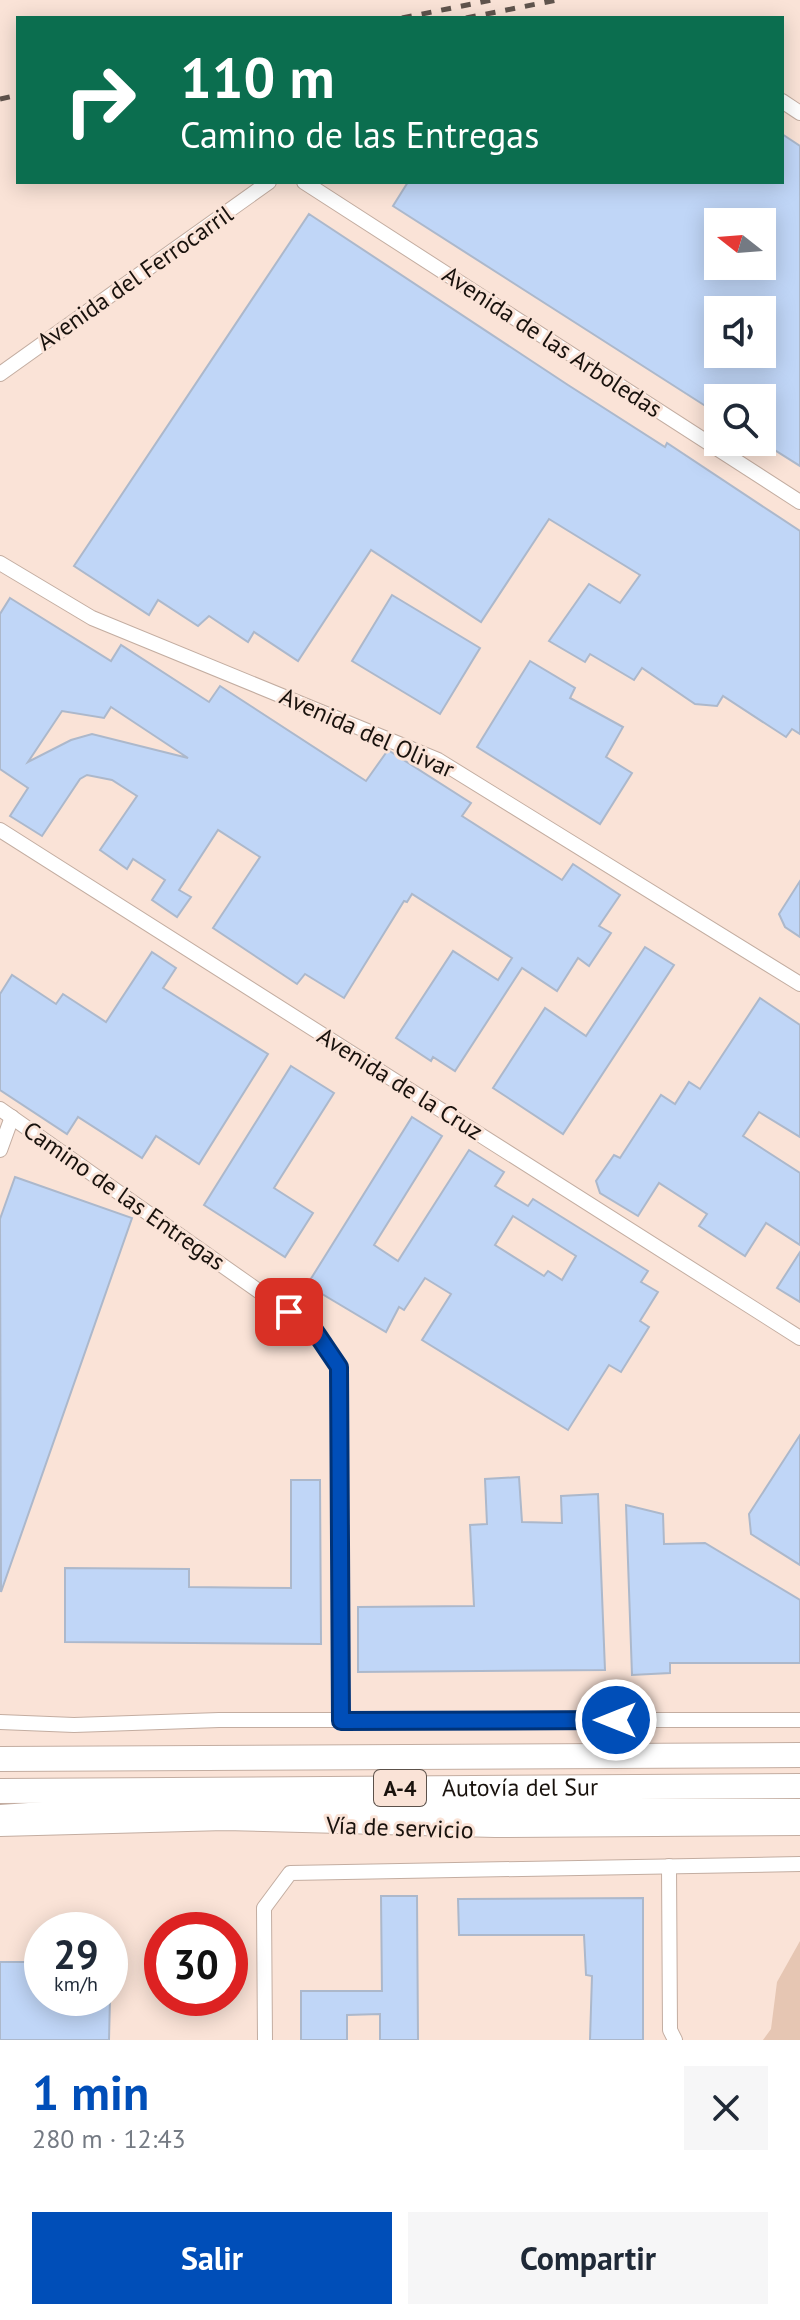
<!DOCTYPE html>
<html lang="es">
<meta charset="utf-8">
<style>
body{margin:0;font-family:"PT Sans",sans-serif;background:#f6f6f7;color:#1f2937;height:100vh;display:flex;flex-direction:column;font-size:30px;white-space:nowrap}
*{box-sizing:border-box;margin:0}
p{font-size:26px;color:#747a83}
.icon{flex:none;width:44px;height:44px;fill:none;stroke:currentColor;stroke-width:2;stroke-linecap:round;stroke-linejoin:round}
.map{position:relative;height:2040px;overflow:hidden}
.panel{display:flex;flex-direction:column;background:#fff;flex:1}
.panel>*{flex:none}
.hud{position:absolute;left:16px;top:16px;width:768px;height:168px;border-radius:0px;box-shadow:0 4px 20px #0003;background:#0b6e4f;color:#fff;overflow:hidden}
.needle{width:52px;rotate:287deg}
.tools{position:absolute;left:704px;top:208px;display:grid;gap:16px}
.tools a{display:grid;place-items:center;width:72px;height:72px;border-radius:0px;background:#fff;box-shadow:0 4px 20px #0003;font-size:40px}
.speed{position:absolute;left:24px;top:1912px;display:flex;gap:16px;font-size:40px;font-weight:700;text-align:center}
.speed>*{display:grid;place-content:center;width:104px;height:104px;border-radius:50%;background:#fff;box-shadow:0 4px 20px #0003;line-height:1}
.speed small{font-size:20px;font-weight:400}
.speed .limit{border:12px solid #d22;background:#fff;color:#111}
.pin{position:absolute;display:grid;place-items:center;width:68px;height:68px;color:#fff;margin:-34px;border-radius:16px;box-shadow:0 4px 12px #0006}
.me{position:absolute;width:88px;margin:-44px;rotate:270deg;stroke-linejoin:round;filter:drop-shadow(0 0 6px #0008)}
.turn{display:flex;align-items:center;gap:28px;height:168px;padding:0 32px;font-size:36px}
.turn .icon{width:104px;height:104px;stroke-width:2.5}
.turn b{display:block;font-size:56px;line-height:68px}
.round{display:grid;place-items:center;flex:none;width:84px;height:84px;border-radius:0px;background:#f6f6f7}
.headline{display:flex;align-items:center;justify-content:space-between;height:136px;padding:0 32px}
h1{font-size:48px;font-weight:600;line-height:60px;color:#004eb8}
.primary-button{display:flex;gap:16px;margin-top:auto;padding:16px 32px}
.primary-button a{flex:1;height:92px;border-radius:0px;background:#004eb8;color:#fff;font-size:32px;font-weight:600;line-height:92px;text-align:center}
.primary-button a+a{background:#f6f6f7;color:#1f2937}
.map>svg:first-child{display:block}
.green{fill:#e6c6b3}
.building{fill:#c0d6f7;stroke:#acb8cb;stroke-width:2;fill-rule:evenodd}
.lines{fill:none;stroke-linecap:round;stroke-linejoin:round}
.minor-casing{stroke:#c3ada1;stroke-width:16}
.motorway-casing{stroke:#c3ada1;stroke-width:26}
.minor{stroke:#fff;stroke-width:14}
.motorway{stroke:#fff;stroke-width:24}
.rail{stroke:#60544d;stroke-width:5;stroke-dasharray:10 10;stroke-linecap:butt}
.route-casing{stroke:#003378;stroke-width:20}
.route{stroke:#004eb8;stroke-width:14}
.labels{text-anchor:middle;stroke-width:6;stroke-linejoin:round;paint-order:stroke}
.shield{fill:#fae3d7;stroke:#5c514a;stroke-width:2}
.shield-label{font-size:22px;font-weight:bold;fill:#19120d}
.street-label{font-size:24px;fill:#19120d;stroke:#fae3d7}
</style>
<div class="map">
<svg width="800" height="2040" viewBox="0 0 800 2040">
<rect width="100%" height="100%" fill="#fae3d7"/>
<path class="green" d="M800 1941V2040H763L771 2029 777 1982Z"/>
<g class="building">
<path d="M782 134 800 146V466L762 442V398H718V414L393 206 408 182H782ZM718 222H762V266H718ZM718 310H762V354H707L718 337Z"/>
<path d="M309 214 568 385 665 447 667 443 800 531V734L792 729 786 737 723 696 717 706 695 704 642 668 634 680 590 654 585 662 549 641 589 584 620 603 640 575 549 519 481 622 371 550 298 661 254 632 248 642 209 616 198 626 158 600 149 615 74 566Z"/>
<path d="M392 595 480 648 440 714 352 661Z"/>
<path d="M10 598 111 661 121 645 209 702 220 686 366 781 388 750 471 803 462 816 562 880 573 864 620 895 599 926 611 933 589 966 578 958 557 991 522 968 455 1071 433 1057 431 1061 396 1038 453 951 498 980 512 958 412 894 407 902 404 901 344 998 305 974 297 984 213 928 260 857 218 830 179 890 191 897 177 917 152 900 165 880 133 859 127 869 100 850 137 796 112 780 87 775 80 779 42 836 10 816 28 788 0 769V614ZM111 707 188 758 92 734 71 740 28 762 62 711 104 718Z"/>
<path d="M530 661 575 688 570 698 623 727 606 757 632 773 600 824 477 747Z"/>
<path d="M800 881V937L785 927 779 914Z"/>
<path d="M645 947 674 965 563 1134 493 1088 545 1008 586 1036Z"/>
<path d="M152 952 176 968 163 988 268 1054 199 1164 156 1136 142 1158 78 1117 67 1134 0 1090V994L12 975 56 1004 63 994 106 1022Z"/>
<path d="M760 998 800 1025V1137L759 1112 743 1136 800 1173V1245L766 1223 745 1256 699 1226 707 1214 659 1183 638 1216 600 1193 596 1181 614 1155 620 1158 661 1095 675 1104 689 1082 700 1089Z"/>
<path d="M291 1066 334 1093 274 1188 313 1213 285 1257 204 1205Z"/>
<path d="M412 1117 442 1136 374 1245 398 1261 469 1150 504 1172 495 1186 528 1206 533 1199 648 1271 641 1282 658 1292 640 1321 649 1327 621 1372 609 1365 568 1430 422 1340 451 1294 425 1278 404 1310 399 1307 386 1332 307 1285ZM513 1216 576 1256 562 1280 548 1271 544 1276 495 1245Z"/>
<path d="M15 1177 132 1218 1 1592 0 1219Z"/>
<path d="M800 1252V1302L777 1288Z"/>
<path d="M800 1435V1565L751 1534 749 1514Z"/>
<path d="M519 1477 522 1522 562 1523 561 1496 598 1494 605 1670 358 1672V1607L474 1606 470 1525 487 1524 485 1479Z"/>
<path d="M291 1480H320L321 1644 65 1642V1568L189 1569V1587L291 1588Z"/>
<path d="M626 1505 663 1514 664 1544 705 1543 800 1600V1663H670V1673L632 1675Z"/>
<path d="M381 1896H417L418 2040H380V2014L347 2015V2040H301V1991H382Z"/>
<path d="M643 1898V2040H590L592 1976 586 1975 584 1935H459L458 1899Z"/>
<path d="M0 1962H42V1998H110L109 2040H0Z"/>
</g>
<g class="lines">
<g class="minor-casing">
<g id="minor">
<path d="M782 101 800 113"/>
<path d="M304 182 800 502"/>
<path d="M0 374 269 182"/>
<path d="M0 563 92 618 438 760 800 984"/>
<path d="M0 830 800 1338"/>
<path d="M0 1109 314 1330 339 1367 341 1721"/>
<path d="M0 1150 12 1117"/>
<path d="M0 1722 74 1725 219 1720H800"/>
<path d="M0 1829 225 1823 495 1830 800 1828"/>
<path d="M669 1866 670 2030 675 2040"/>
<path d="M265 2040 264 1908 290 1873 800 1864"/>
</g>
</g>
<g class="motorway-casing">
<g id="motorway">
<path d="M0 1759 800 1755"/>
<path id="s1" d="M0 1791 800 1786"/>
<path d="M0 1817 86 1811H800"/>
</g>
</g>
<use href="#minor" class="minor"/>
<use href="#motorway" class="motorway"/>
<g class="rail">
<path d="M402 18 492 0"/>
<path d="M466 18 557 0"/>
<path d="M0 99 18 95"/>
</g>
</g>
<g class="lines">
<g class="route-casing">
<path id="route" d="M289 1312 314 1330 339 1367 341 1721 616 1720"/>
</g>
<use href="#route" class="route"/>
</g>
<g class="labels">
<rect class="shield" x="374" y="1770" width="52" height="36" rx="6"/>
<g class="shield-label">
<text x="400" y="1796">A-4</text>
</g>
<g class="street-label">
<text transform="translate(135 278) rotate(-35)" y="8">Avenida del Ferrocarril</text>
<text transform="translate(552 342) rotate(33)" y="8">Avenida de las Arboledas</text>
<text transform="translate(367 733) rotate(24)" y="8">Avenida del Olivar</text>
<text transform="translate(400 1084) rotate(32)" y="8">Avenida de la Cruz</text>
<text transform="translate(124 1196) rotate(35)" y="8">Camino de las Entregas</text>
<text dy="8" stroke="none"><textPath href="#s1" startOffset="520">Autovía del Sur</textPath></text>
<text transform="translate(400 1828) rotate(2)" y="8">Vía de servicio</text>
</g>
</g>
</svg>
<div class="tools">
<a><svg class="needle" viewBox="-14 -14 28 28"><path d="M0-13l5 13h-10z" fill="#e53935"/><path d="M0 13l5-13h-10z" fill="#747a83"/></svg></a>
<a><svg class="icon" aria-label="sound" viewBox="0 0 24 24"><path d="M4 9h4l5-4v14l-5-4H4zM17 9q2 3 0 6"/></svg></a>
<a><svg class="icon" aria-label="search" viewBox="0 0 24 24"><circle cx="10" cy="10" r="6"/><path d="M15 15l6 6"/></svg></a>
</div>
<div class="speed"><div>29<small>km/h</small></div><div class="limit">30</div></div>
<div class="pin" style="left:289px;top:1312px;background:#d93025"><svg class="icon" aria-label="arrive" viewBox="0 0 24 24"><path d="M6 21V4h12l-3 4 3 4H6"/></svg></div>
<svg class="me" style="left:616px;top:1720px" viewBox="-20 -20 40 40"><circle r="17" fill="#004eb8" stroke="#fff" stroke-width="3"/><path d="M0-11L8 9 0 5-8 9z" fill="#fff"/></svg>
<div class="hud">
<div class="turn"><svg class="icon" aria-label="right" viewBox="0 0 24 24"><path d="M7 20v-9h11M14 6l5 5-5 5"/></svg><div><b>110 m</b>Camino de las Entregas</div></div>
</div>
</div>
<section class="panel">
<div class="headline"><div><h1>1 min</h1><p>280 m · 12:43</p></div><a class="round"><svg class="icon" aria-label="close" viewBox="0 0 24 24"><path d="M6 6l12 12M18 6L6 18"/></svg></a></div>
<div class="primary-button"><a>Salir</a><a>Compartir</a></div>
</section>
